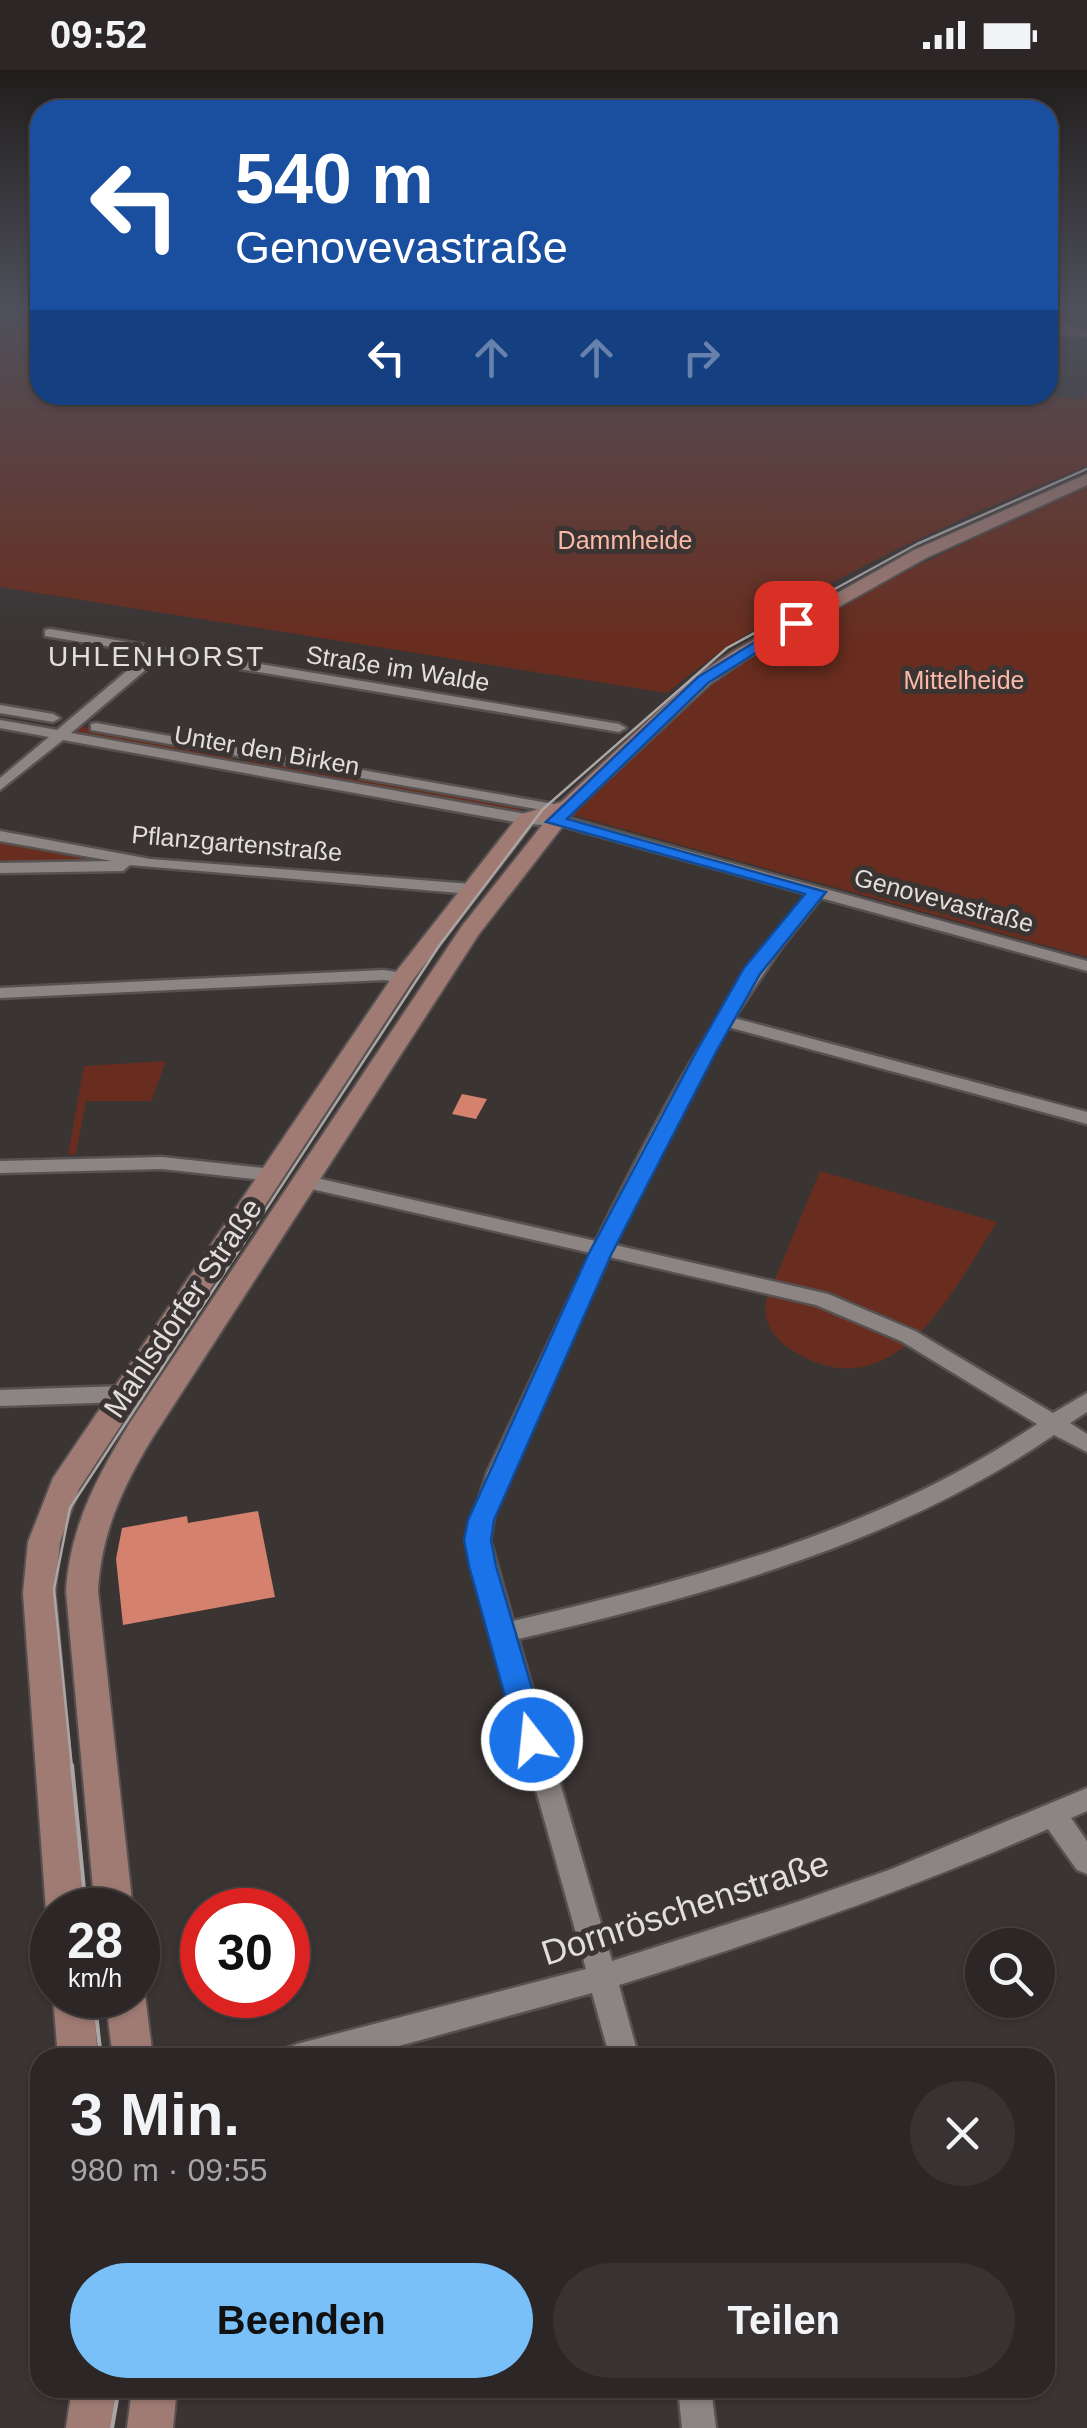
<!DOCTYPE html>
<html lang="de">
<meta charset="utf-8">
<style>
body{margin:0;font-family:Arial,sans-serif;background:#383332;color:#f1f3f6;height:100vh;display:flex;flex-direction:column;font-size:38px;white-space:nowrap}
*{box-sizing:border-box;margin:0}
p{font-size:32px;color:#a6a5a7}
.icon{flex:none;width:55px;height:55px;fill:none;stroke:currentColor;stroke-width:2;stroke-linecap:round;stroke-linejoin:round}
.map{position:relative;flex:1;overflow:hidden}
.side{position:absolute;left:30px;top:1978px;width:1025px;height:350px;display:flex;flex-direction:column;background:#2c2726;border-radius:30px;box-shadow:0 2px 8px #0004,0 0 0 2px #484443}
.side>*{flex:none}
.hud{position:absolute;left:30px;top:30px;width:1028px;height:305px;border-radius:30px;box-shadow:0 2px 8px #0004,0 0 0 2px #484443;background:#1a4fa0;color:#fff;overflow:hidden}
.controls{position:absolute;left:965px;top:1858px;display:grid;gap:20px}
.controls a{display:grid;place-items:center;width:90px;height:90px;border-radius:50%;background:#2c2726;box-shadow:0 2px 8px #0004,0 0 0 2px #484443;font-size:50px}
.speed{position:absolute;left:30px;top:1818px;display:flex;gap:20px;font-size:50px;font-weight:700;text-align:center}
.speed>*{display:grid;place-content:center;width:130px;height:130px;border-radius:50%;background:#2c2726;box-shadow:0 2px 8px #0004,0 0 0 2px #484443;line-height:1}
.speed small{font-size:25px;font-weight:400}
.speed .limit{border:15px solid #d22;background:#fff;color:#111}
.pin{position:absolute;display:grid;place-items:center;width:85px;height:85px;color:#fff;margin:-42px;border-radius:20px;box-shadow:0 5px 15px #0006}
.me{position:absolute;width:110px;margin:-55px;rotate:344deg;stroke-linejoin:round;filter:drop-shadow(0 0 8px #0008)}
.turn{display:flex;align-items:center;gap:35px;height:210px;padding:0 40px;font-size:45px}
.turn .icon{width:130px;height:130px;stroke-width:2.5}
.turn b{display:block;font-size:70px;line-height:85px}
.lanes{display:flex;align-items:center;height:95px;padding:0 40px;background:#0003;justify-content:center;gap:50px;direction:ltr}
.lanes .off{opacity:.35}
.round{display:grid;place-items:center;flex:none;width:105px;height:105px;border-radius:52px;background:#383332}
.head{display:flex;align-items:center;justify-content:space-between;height:170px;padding:0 40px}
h1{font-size:60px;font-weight:700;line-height:75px}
.primary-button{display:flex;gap:20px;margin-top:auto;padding:20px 40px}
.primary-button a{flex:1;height:115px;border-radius:60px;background:#79bff8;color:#111;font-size:40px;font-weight:700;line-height:115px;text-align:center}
.primary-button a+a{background:#383332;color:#f1f3f6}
.status{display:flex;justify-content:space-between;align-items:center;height:70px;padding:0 50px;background:#2c2726;direction:ltr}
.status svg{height:28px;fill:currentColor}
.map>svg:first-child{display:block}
.green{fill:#692d1f}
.building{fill:#d4816e}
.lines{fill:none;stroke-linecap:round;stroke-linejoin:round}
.street-casing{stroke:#575251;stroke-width:5}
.secondary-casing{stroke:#575251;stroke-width:4}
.street{fill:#8c8584;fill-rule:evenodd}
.secondary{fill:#a07b74;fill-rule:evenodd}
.tram-far1{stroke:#aaa6a5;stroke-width:2.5}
.tram{stroke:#aaa6a5;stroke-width:4}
.route{fill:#1a73e8;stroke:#114b97;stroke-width:2.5}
.labels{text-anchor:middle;stroke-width:10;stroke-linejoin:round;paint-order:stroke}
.far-park-label{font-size:25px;fill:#fcb9a8;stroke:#3a3433}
.far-street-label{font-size:25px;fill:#e1dedd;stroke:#3a3433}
.far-neighbourhood-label{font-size:28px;letter-spacing:2.5px;fill:#e1dedd;stroke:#3a3433}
.street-label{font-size:30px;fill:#e1dedd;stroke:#3a3433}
.near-street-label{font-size:35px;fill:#e1dedd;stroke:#3a3433}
</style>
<div class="status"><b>09:52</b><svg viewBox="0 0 49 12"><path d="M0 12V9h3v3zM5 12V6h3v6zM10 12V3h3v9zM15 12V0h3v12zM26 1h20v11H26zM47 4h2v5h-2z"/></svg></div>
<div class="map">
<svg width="1087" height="2358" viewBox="0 0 1087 2358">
<rect width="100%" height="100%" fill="#3a3433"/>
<g class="green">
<path d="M0 243H40V325H1045L1083 330 1087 323V396C941 456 789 521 667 623L0 517Z"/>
<path d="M1087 417V887L569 744C628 691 686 629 754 586 859 519 974 469 1087 417Z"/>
<path d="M80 656 233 684 234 688 224 692 71 664Z"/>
<path d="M248 687 522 736 514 744 241 695Z"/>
<path d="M0 771 99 788 96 792 0 794Z"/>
<path d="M166 991 151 1031H86L76 1084 68 1085 84 996Z"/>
<path d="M820 1101 997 1152C953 1220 895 1343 795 1282 776 1271 762 1254 766 1231Z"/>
</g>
<g class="building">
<path d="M462 1024 487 1029 476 1049 452 1044Z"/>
<path d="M258 1441 275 1527 123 1555 116 1489 122 1458 187 1446 188 1453Z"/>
</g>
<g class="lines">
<g class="street-casing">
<g id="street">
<path d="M50 559 619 654 626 658 619 662 162 586 71 663 526 744 564 747 1087 891V901L821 828 781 878 734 948 1087 1042V1054L728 957 676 1048 615 1175 828 1224 915 1261 1053 1343 1087 1323V1342L1070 1353 1087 1364V1382L1054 1365C894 1475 705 1525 518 1569L612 1891 797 1832 889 1800 1087 1718V1741L1071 1748 1087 1771V1804L1077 1800 1048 1759C908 1820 764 1870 619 1915L639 1988H610L592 1923 355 1988H283L287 1978 297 1974 586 1899 466 1470 487 1403 591 1183 303 1117 293 1111 303 1105 596 1171C656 1047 720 931 807 824L563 756 526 754 63 670 0 720V708L49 667 0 658V650L57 660 148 583 45 566V560ZM609 1187 816 1235 901 1271 1037 1354C880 1461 696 1508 513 1551L490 1470 494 1447 519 1381Z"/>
<path d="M0 635 53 644 60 648 53 652 0 643Z"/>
<path d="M96 653 565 736 572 740 565 744 91 660V654Z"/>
<path d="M0 761 150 789 471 814 479 819 471 824 130 795 123 801 0 803V793L112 791 0 771Z"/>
<path d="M384 900 409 904 411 908 403 913 384 910 0 928V918Z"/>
<path d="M162 1087 273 1099 283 1105 273 1111 162 1099 0 1103V1091Z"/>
<path d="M125 1316 133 1319 136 1324 133 1329 125 1332 0 1336V1320Z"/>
<path d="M678 2318H711L716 2358H682Z"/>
</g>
</g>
<g class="secondary-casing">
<g id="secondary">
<path d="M1048 255 1087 259V267L1048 263Z"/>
<path d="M1087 404V415L926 488 746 589 710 614 576 739 479 864 153 1367C123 1416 101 1463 98 1521L133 1840H95L66 1521C70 1456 98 1405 131 1351L462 856 547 749 533 753 412 911 79 1419 60 1472 55 1523 84 1840H52V1852L46 1840 23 1523 28 1472 53 1408 395 903 519 745 561 732 696 606 734 581 914 480Z"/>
<path d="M138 1912 145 1925 153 1988H113L105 1925H138Z"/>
<path d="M53 1925H93L98 1988H58Z"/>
<path d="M72 2318H117L112 2358H66Z"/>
<path d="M132 2318H177L173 2358H127Z"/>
</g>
</g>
<use href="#street" class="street"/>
<use href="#secondary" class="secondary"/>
<path class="tram-far1" d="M72 1698 54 1519 70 1438 439 876 543 739 727 578 917 474 1087 399"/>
<g class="tram">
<path d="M72 1695 86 1840"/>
<path d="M94 1925 101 1988"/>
<path d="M112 2358 119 2318"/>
</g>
</g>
<linearGradient id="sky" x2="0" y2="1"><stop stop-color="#201d1c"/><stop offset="0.42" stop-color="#4f505b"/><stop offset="1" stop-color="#4f505b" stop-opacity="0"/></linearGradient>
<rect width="1087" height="573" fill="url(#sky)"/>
<path class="route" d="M791 550 803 553 708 613 567 749 826 822 760 904 716 982 611 1185 494 1450 491 1470 496 1496 547 1670 542 1679 532 1683 522 1679 517 1670 469 1496 464 1470 468 1450 588 1185 696 982 744 898 805 824 546 752 698 607Z"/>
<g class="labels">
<g class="far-park-label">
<text x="625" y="479">Dammheide</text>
<text x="964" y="619">Mittelheide</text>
</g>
<g class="far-street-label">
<text transform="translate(398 598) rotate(9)" y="9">Straße im Walde</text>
<text transform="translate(267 680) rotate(10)" y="9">Unter den Birken</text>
<text transform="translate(237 773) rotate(5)" y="9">Pflanzgartenstraße</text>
<text transform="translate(944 830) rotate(15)" y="9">Genovevastraße</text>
</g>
<g class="far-neighbourhood-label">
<text x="157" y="596">UHLENHORST</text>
</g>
<g class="street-label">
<text transform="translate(183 1238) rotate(-56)" y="10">Mahlsdorfer Straße</text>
</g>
<g class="near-street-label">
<text transform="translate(685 1838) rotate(-18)" y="12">Dornröschenstraße</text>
</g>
</g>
</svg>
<div class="controls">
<a><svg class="icon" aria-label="search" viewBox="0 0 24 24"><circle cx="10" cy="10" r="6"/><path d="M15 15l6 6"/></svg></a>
</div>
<div class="speed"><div>28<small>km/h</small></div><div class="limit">30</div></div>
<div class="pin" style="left:796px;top:553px;background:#d93025"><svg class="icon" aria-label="arrive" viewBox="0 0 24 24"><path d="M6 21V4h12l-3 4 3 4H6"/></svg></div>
<svg class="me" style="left:532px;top:1670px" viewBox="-20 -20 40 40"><circle r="17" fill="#1a73e8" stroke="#fff" stroke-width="3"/><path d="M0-11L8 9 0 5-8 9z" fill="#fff"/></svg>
<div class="hud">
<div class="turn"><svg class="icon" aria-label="left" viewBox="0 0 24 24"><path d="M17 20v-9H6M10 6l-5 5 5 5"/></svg><div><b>540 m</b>Genovevastraße</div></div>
<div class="lanes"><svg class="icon" aria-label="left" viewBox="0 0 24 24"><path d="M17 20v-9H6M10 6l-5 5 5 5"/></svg><svg class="icon off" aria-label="ahead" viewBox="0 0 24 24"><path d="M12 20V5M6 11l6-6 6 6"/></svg><svg class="icon off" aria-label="ahead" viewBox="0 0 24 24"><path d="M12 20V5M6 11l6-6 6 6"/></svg><svg class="icon off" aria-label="right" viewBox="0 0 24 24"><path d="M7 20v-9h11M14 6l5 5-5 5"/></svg></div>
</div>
<section class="side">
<div class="head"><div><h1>3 Min.</h1><p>980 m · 09:55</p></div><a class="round"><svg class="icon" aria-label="close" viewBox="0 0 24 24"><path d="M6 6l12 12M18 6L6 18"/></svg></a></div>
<div class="primary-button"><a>Beenden</a><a>Teilen</a></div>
</section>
</div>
